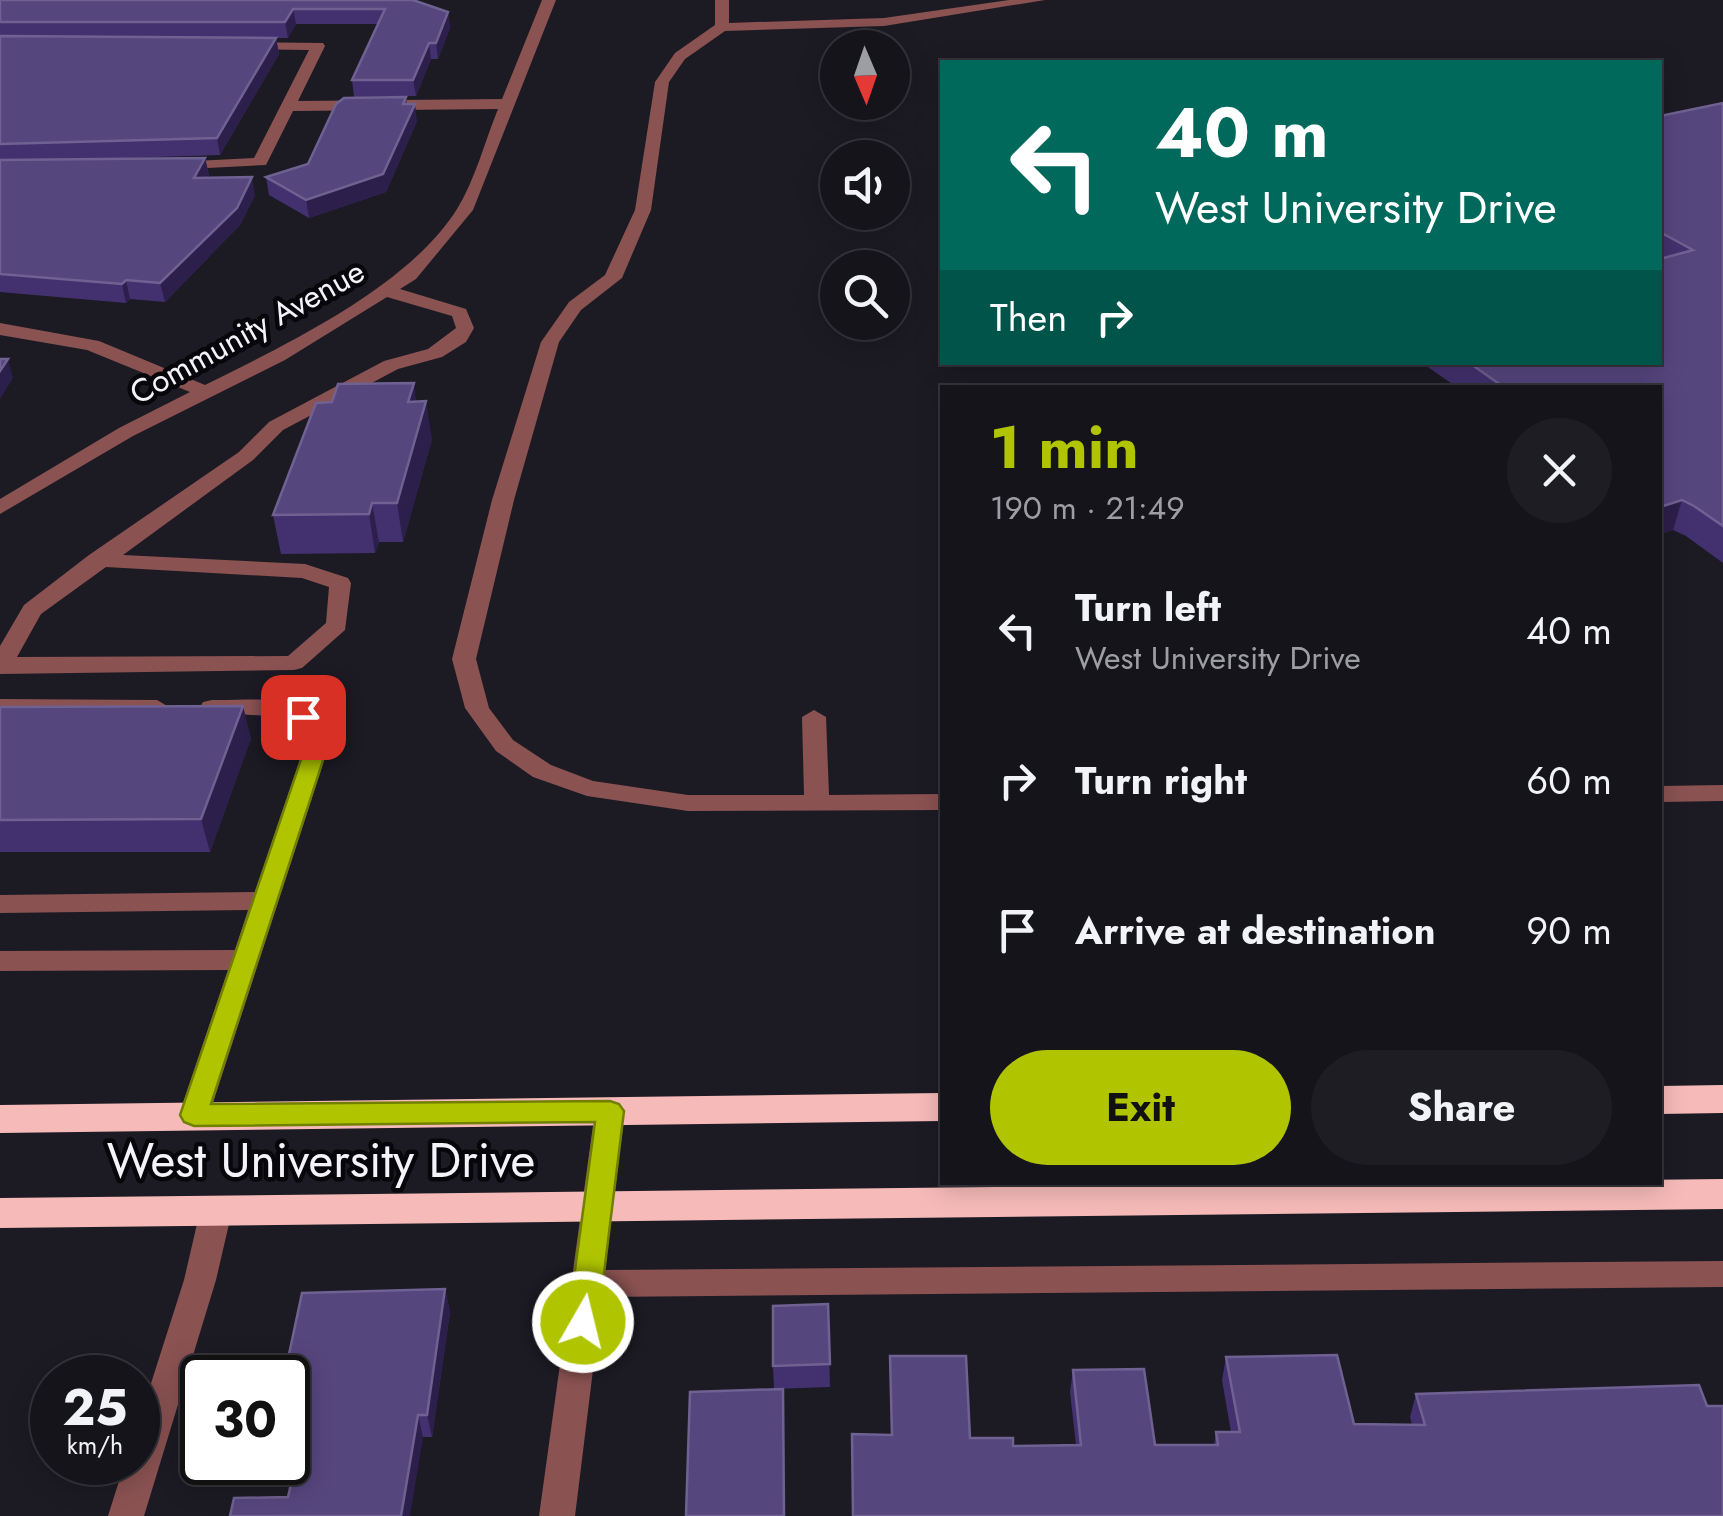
<!DOCTYPE html>
<meta charset="utf-8">
<style>
body{margin:0;font-family:Jost,sans-serif;background:#1e1d24;color:#f1f3f6;height:100vh;display:flex;flex-direction:column;font-size:38px;white-space:nowrap}
*{box-sizing:border-box;margin:0}
p{font-size:32px;color:#9d9ea3}
.icon{flex:none;width:55px;height:55px;fill:none;stroke:currentColor;stroke-width:2;stroke-linecap:round;stroke-linejoin:round}
.map{position:relative;flex:1;overflow:hidden}
.panel{position:absolute;left:940px;top:385px;width:722px;height:800px;display:flex;flex-direction:column;background:#15141b;border-radius:0px;box-shadow:0 5px 25px #0003,0 0 0 2px #34333a}
.panel>*{flex:none}
.guide{position:absolute;left:940px;top:60px;width:722px;height:305px;border-radius:0px;box-shadow:0 5px 25px #0003,0 0 0 2px #34333a;background:#00695c;color:#fff;overflow:hidden}
.needle{width:65px;rotate:178deg}
.controls{position:absolute;left:820px;top:30px;display:grid;gap:20px}
.controls a{display:grid;place-items:center;width:90px;height:90px;border-radius:50%;background:#15141b;box-shadow:0 5px 25px #0003,0 0 0 2px #34333a;font-size:50px}
.speed{position:absolute;left:30px;top:1355px;display:flex;gap:20px;font-size:50px;font-weight:700;text-align:center}
.speed>*{display:grid;place-content:center;width:130px;height:130px;border-radius:50%;background:#15141b;box-shadow:0 5px 25px #0003,0 0 0 2px #34333a;line-height:1}
.speed small{font-size:25px;font-weight:400}
.speed .limit{border:5px solid #111;border-radius:15px;background:#fff;color:#111}
.pin{position:absolute;display:grid;place-items:center;width:85px;height:85px;color:#fff;margin:-42px;border-radius:20px;box-shadow:0 5px 15px #0006}
.me{position:absolute;width:110px;margin:-55px;rotate:8deg;stroke-linejoin:round;filter:drop-shadow(0 0 8px #0008)}
.turn{display:flex;align-items:center;gap:35px;height:210px;padding:0 50px;font-size:45px}
.turn .icon{width:130px;height:130px;stroke-width:2.5}
.turn b{display:block;font-size:70px;line-height:85px}
.then{display:flex;align-items:center;height:95px;padding:0 50px;background:#0003;gap:20px;font-size:38px}
.round{display:grid;place-items:center;flex:none;width:105px;height:105px;border-radius:52px;background:#1e1d24}
.head{display:flex;align-items:center;justify-content:space-between;height:170px;padding:0 50px}
h1{font-size:60px;font-weight:700;line-height:75px;color:#b0c500}
.button{display:flex;gap:20px;margin-top:auto;padding:20px 50px}
.button a{flex:1;height:115px;border-radius:60px;background:#b0c500;color:#111;font-size:40px;font-weight:700;line-height:115px;text-align:center}
.button a+a{background:#1e1d24;color:#f1f3f6}
ul{padding:0;list-style:none}
li{display:flex;align-items:center;gap:30px;height:150px;padding:0 50px}
li div{flex:1}
li b{display:block;font-size:38px}
li em{font-style:normal}
.map>svg:first-child{display:block}
.lines{fill:none;stroke-linecap:round;stroke-linejoin:round}
.minor{fill:#8b5252;fill-rule:evenodd}
.highway{fill:#f6bbb9;fill-rule:evenodd}
.wall{fill:#43316f}
.shaded-wall{fill:#2c1f4b}
.building{fill:#56467e;stroke:#6f6191;stroke-width:2.5}
.route{fill:#b0c500;stroke:#728000;stroke-width:2.5}
.labels{text-anchor:middle;stroke-width:9;stroke-linejoin:round;paint-order:stroke}
.far-street-label{font-size:32px;fill:#f4f3f9;stroke:#07060a}
.near-street-label{font-size:48px;fill:#f4f3f9;stroke:#07060a}
</style>
<div class="map">
<svg width="1723" height="1516" viewBox="0 0 1723 1516">
<rect width="100%" height="100%" fill="#1c1b24"/>
<g class="lines">
<g class="minor">
<path d="M542 0H556L473 210 416 279 400 289 466 309 474 328 466 342 442 357 398 369 283 430 253 460 123 555 305 564 348 578 351 583 345 630 302 668 294 670 0 674V646L24 605 89 555 239 452 269 422 384 361 428 349 456 328 452 316 387 297 285 360 133 436 0 514V499L119 428 190 392 87 350 0 335V323L99 341 205 385C287 344 408 287 457 209 475 180 485 141 498 109L293 111 266 165 169 170 167 167 175 162 254 158 309 50 243 49 238 48V42L323 43 325 46 298 101 502 99ZM106 567 302 578 329 587 326 623 288 656 17 657 41 614Z"/>
<path d="M715 0H729V23L884 18 1009 0H1045L884 26 725 31 685 59 669 82 651 210 622 278 581 310 559 342 514 500 476 659 489 708 513 740 551 765 593 781 688 795H804L802 717 814 710 826 717 829 795 942 794V810L688 811 587 796 533 777 496 751 465 708 452 659 492 500 541 342 569 302 605 275 635 210 655 82 675 53 715 25Z"/>
<path d="M0 699 157 700 169 707 157 714 0 713Z"/>
<path d="M212 700C261 701 317 688 328 748L209 1115 205 1123 194 1127 183 1123 179 1115 228 970 0 971V951L235 950 248 910 0 913V895L255 892 304 748 300 729 285 717 203 712 200 707 203 702Z"/>
<path d="M1723 785V801L1660 802V786Z"/>
<path d="M610 1099 621 1103 625 1111 605 1270 1723 1261V1287L602 1297 575 1516H539L595 1111 599 1103Z"/>
<path d="M216 1198 227 1202 232 1211 216 1280 144 1516H108L125 1462H138V1424L184 1280 200 1211 205 1202Z"/>
</g>
<g class="highway">
<path d="M1723 1085V1113L1660 1114V1086Z"/>
<path d="M942 1093V1121L0 1133V1105Z"/>
<path d="M1723 1179V1209L0 1228V1198Z"/>
</g>
</g>
<g class="wall">
<path d="M0 0H413L448 12 450 28 438 59H431L416 96 354 97 352 80 378 24H296L288 38H276L279 54 220 155 62 160 205 158 209 175 207 178 255 195 240 225 165 302 130 299 126 303 0 292Z"/>
<path d="M406 97 407 104 417 121 386 192 309 218 269 195 266 177 308 164Z"/>
<path d="M1723 103V563L1686 536 1673 530 1660 534V388H1458L1425 365V362H1660V116Z"/>
<path d="M416 401 432 439 403 542H379L375 553 281 554 273 515Z"/>
<path d="M0 707 251 738 210 852H0Z"/>
<path d="M445 1289 450 1312 432 1437H423L288 1497 301 1441 288 1442V1378Z"/>
<path d="M828 1304 830 1387 774 1389 773 1366Z"/>
<path d="M890 1356 970 1438 1013 1446 1076 1445 1070 1392 1073 1370 1155 1445H1214L1216 1432H1231L1222 1380 1226 1357 1354 1424 1412 1425 1410 1417 1416 1394 1723 1516 891 1435Z"/>
</g>
<g class="shaded-wall">
<path d="M293 9 296 24 288 38 285 22Z"/>
<path d="M448 12 450 28 438 59 436 43Z"/>
<path d="M276 38 279 54 220 155 217 138Z"/>
<path d="M429 43 431 59 416 96 413 80Z"/>
<path d="M415 104 417 121 386 192 309 218 306 200Z"/>
<path d="M205 158 209 175 197 195 194 178Z"/>
<path d="M252 177 255 195 240 225 165 302 160 283Z"/>
<path d="M126 280 130 299 126 303 122 284Z"/>
<path d="M8 359 13 378 0 399V371Z"/>
<path d="M414 383 419 421 408 402Z"/>
<path d="M426 401 432 439 403 542 397 503Z"/>
<path d="M1682 500 1673 530 1660 534V507Z"/>
<path d="M372 503 379 542 375 553 369 514Z"/>
<path d="M243 706 251 738 210 852 201 819Z"/>
<path d="M445 1289 450 1312 432 1437 427 1415Z"/>
<path d="M418 1415 423 1437 410 1516H401Z"/>
</g>
<g class="building">
<path d="M0 0H413L448 12 436 43H429L413 80H352L385 9H293L285 22H0Z"/>
<path d="M0 36 276 38 217 138 0 144Z"/>
<path d="M406 97 403 104H415L383 174 306 200 266 177 308 164 336 104 344 98Z"/>
<path d="M1723 103V526L1694 506 1682 500 1660 507V388H1505L1468 362H1660V259L1693 250 1660 232V116Z"/>
<path d="M205 158 194 178 252 177 237 208 160 283 126 280 122 284 0 274V160Z"/>
<path d="M0 359H8L0 371Z"/>
<path d="M414 383 408 402 426 401 397 503H372L369 514 273 515 316 403 332 402 338 384Z"/>
<path d="M243 706 201 819 0 820V707Z"/>
<path d="M445 1289 427 1415H418L401 1516H230L234 1498 288 1497 306 1418 288 1419V1378H284L302 1293Z"/>
<path d="M828 1304 830 1364 773 1366V1306Z"/>
<path d="M1337 1355 1354 1424 1425 1425 1416 1394 1699 1385 1707 1406H1723V1516H853L852 1434 892 1435 890 1356H966L970 1438H1013V1446L1081 1445 1073 1370 1144 1369 1155 1445H1218L1216 1432H1240L1226 1357Z"/>
<path d="M783 1389 784 1516H686L690 1392Z"/>
</g>
<path class="route" d="M303 710C322 715 324 731 327 748L211 1104 610 1101 619 1104 624 1111 598 1322 594 1332 583 1335 572 1332 568 1322 595 1122 194 1126 184 1122 180 1115 305 748 301 728 292 717Z"/>
<g class="labels">
<g class="far-street-label">
<text transform="translate(247 332) rotate(-29)" y="11">Community Avenue</text>
</g>
<g class="near-street-label">
<text x="321" y="1177">West University Drive</text>
</g>
</g>
</svg>
<div class="controls">
<a><svg class="needle" viewBox="-14 -14 28 28"><path d="M0-13l5 13h-10z" fill="#e53935"/><path d="M0 13l5-13h-10z" fill="#9d9ea3"/></svg></a>
<a><svg class="icon" aria-label="sound" viewBox="0 0 24 24"><path d="M4 9h4l5-4v14l-5-4H4zM17 9q2 3 0 6"/></svg></a>
<a><svg class="icon" aria-label="search" viewBox="0 0 24 24"><circle cx="10" cy="10" r="6"/><path d="M15 15l6 6"/></svg></a>
</div>
<div class="speed"><div>25<small>km/h</small></div><div class="limit">30</div></div>
<div class="pin" style="left:303px;top:717px;background:#d93025"><svg class="icon" aria-label="arrive" viewBox="0 0 24 24"><path d="M6 21V4h12l-3 4 3 4H6"/></svg></div>
<svg class="me" style="left:583px;top:1322px" viewBox="-20 -20 40 40"><circle r="17" fill="#b0c500" stroke="#fff" stroke-width="3"/><path d="M0-11L8 9 0 5-8 9z" fill="#fff"/></svg>
<div class="guide">
<div class="turn"><svg class="icon" aria-label="left" viewBox="0 0 24 24"><path d="M17 20v-9H6M10 6l-5 5 5 5"/></svg><div><b>40 m</b>West University Drive</div></div>
<div class="then">Then<svg class="icon" aria-label="right" viewBox="0 0 24 24"><path d="M7 20v-9h11M14 6l5 5-5 5"/></svg></div>
</div>
<section class="panel">
<div class="head"><div><h1>1 min</h1><p>190 m · 21:49</p></div><a class="round"><svg class="icon" aria-label="close" viewBox="0 0 24 24"><path d="M6 6l12 12M18 6L6 18"/></svg></a></div>
<ul>
<li><svg class="icon" aria-label="left" viewBox="0 0 24 24"><path d="M17 20v-9H6M10 6l-5 5 5 5"/></svg><div><b>Turn left</b><p>West University Drive</p></div><em>40 m</em></li>
<li><svg class="icon" aria-label="right" viewBox="0 0 24 24"><path d="M7 20v-9h11M14 6l5 5-5 5"/></svg><div><b>Turn right</b></div><em>60 m</em></li>
<li><svg class="icon" aria-label="arrive" viewBox="0 0 24 24"><path d="M6 21V4h12l-3 4 3 4H6"/></svg><div><b>Arrive at destination</b></div><em>90 m</em></li>
</ul>
<div class="button"><a>Exit</a><a>Share</a></div>
</section>
</div>
